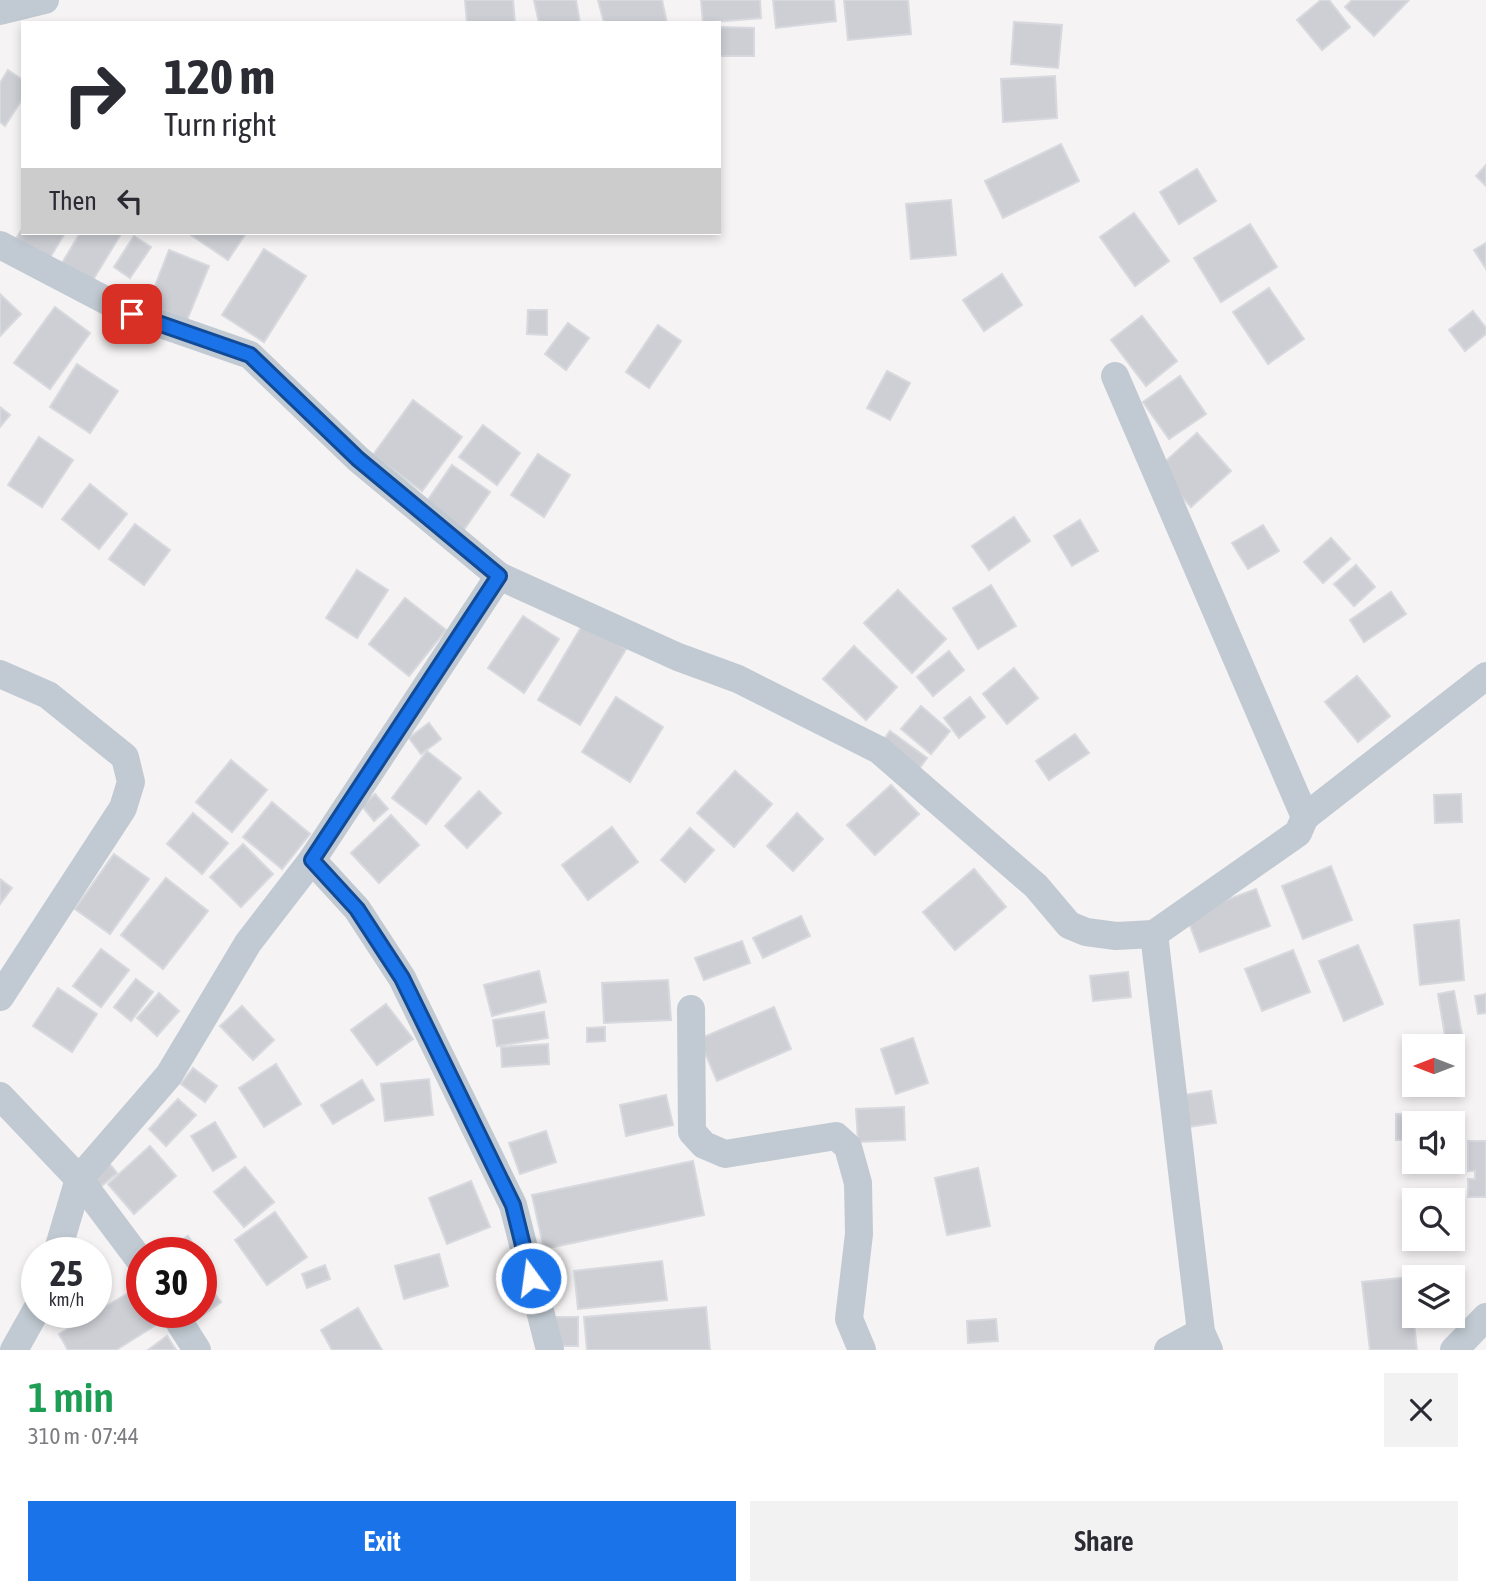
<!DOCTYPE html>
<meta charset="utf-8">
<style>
body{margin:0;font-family:"Asap Condensed",sans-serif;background:#f2f2f3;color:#2b2b33;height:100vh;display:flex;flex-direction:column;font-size:26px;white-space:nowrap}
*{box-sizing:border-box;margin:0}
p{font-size:23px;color:#7c7c81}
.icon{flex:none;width:38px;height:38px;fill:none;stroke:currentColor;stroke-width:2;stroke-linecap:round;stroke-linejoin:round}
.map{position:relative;height:1350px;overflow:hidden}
.details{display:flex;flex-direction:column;background:#fff;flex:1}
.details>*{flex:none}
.top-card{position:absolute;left:21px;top:21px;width:700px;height:214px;border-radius:0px;box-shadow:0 4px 10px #0003;background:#fff;color:#2b2b33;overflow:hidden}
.needle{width:46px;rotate:270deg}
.fabs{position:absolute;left:1402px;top:1034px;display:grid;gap:14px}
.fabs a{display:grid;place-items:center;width:63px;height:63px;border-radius:0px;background:#fff;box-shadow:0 4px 10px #0003;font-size:35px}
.speed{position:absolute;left:21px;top:1237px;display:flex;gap:14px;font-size:35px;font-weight:700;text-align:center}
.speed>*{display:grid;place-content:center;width:91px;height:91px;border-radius:50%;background:#fff;box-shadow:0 4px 10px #0003;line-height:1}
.speed small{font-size:18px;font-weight:400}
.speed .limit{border:10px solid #d22;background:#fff;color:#111}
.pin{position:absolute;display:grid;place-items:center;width:60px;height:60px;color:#fff;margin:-30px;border-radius:14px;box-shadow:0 4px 10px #0006}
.me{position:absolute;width:77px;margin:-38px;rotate:346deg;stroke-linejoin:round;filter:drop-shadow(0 0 5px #0008)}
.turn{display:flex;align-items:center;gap:24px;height:147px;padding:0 28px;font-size:32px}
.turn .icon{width:91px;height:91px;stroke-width:2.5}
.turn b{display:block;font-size:49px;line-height:60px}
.then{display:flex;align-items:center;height:66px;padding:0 28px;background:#0003;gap:14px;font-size:26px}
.round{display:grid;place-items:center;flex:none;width:74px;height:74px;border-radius:0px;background:#f2f2f3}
.head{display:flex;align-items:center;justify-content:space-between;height:119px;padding:0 28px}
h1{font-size:42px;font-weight:600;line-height:52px;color:#1e9e55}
.button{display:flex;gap:14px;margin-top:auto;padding:14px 28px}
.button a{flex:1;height:80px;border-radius:0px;background:#1a73e8;color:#fff;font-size:28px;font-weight:600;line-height:80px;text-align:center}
.button a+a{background:#f2f2f3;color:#2b2b33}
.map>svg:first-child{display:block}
.building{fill:#cdcfd5;stroke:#d7d9de;stroke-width:2}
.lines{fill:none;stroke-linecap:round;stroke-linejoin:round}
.street{stroke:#c1cad2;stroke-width:28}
.route-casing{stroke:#114b97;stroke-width:18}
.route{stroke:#1a73e8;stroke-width:12}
</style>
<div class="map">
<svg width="1486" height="1350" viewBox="0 0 1486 1350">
<rect width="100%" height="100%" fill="#f5f3f3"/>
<g class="building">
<path d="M465 0H513L515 23H467Z"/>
<path d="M534 0H576L580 23H539Z"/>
<path d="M598 0H662L667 23H604Z"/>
<path d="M701 0H760L761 18 703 23Z"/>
<path d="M773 0H834L836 21 776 28Z"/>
<path d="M844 0H908L911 34 848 40Z"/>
<path d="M1321 0H1329L1350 27 1322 50 1297 20Z"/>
<path d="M1352 0H1409L1374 36 1345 7Z"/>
<path d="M1014 22 1062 25 1058 68 1011 64Z"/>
<path d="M719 27 754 28V56H719Z"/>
<path d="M8 70 23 80V98L5 126 0 122V83Z"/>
<path d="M1055 76 1057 118 1003 122 1001 79Z"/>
<path d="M1061 144 1079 181 1003 218 985 181Z"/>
<path d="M1486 165V186L1476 176Z"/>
<path d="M1197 169 1216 201 1179 224 1160 192Z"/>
<path d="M951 200 956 255 911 259 906 204Z"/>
<path d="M1134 213 1169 261 1135 286 1100 237Z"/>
<path d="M1250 224 1277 267 1221 302 1194 258Z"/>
<path d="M23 228V233H65L46 264 13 243Z"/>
<path d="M80 233 121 234 88 288 58 270Z"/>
<path d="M188 233H246L228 260Z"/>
<path d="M134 236 151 247 130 278 114 267Z"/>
<path d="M1486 243V269L1474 250Z"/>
<path d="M264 249 306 276 264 342 222 315Z"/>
<path d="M169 250 209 266 187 320 148 304Z"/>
<path d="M1002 274 1022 305 984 331 963 300Z"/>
<path d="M1269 288 1304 339 1268 364 1233 312Z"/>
<path d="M0 294 21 314 0 336Z"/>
<path d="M55 307 90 333 50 389 14 363Z"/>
<path d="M528 310H547V335L527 334Z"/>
<path d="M1473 311 1486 328V334L1465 351 1449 330Z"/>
<path d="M1142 316 1177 361 1146 386 1111 340Z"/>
<path d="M568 323 589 338 566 370 545 354Z"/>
<path d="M658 325 681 341 649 388 626 372Z"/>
<path d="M77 364 118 391 90 433 50 407Z"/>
<path d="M887 371 910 383 890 420 867 408Z"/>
<path d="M1180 376 1206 414 1169 439 1143 402Z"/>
<path d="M413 400 462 437 422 491 373 455Z"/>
<path d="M0 407 10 415 0 427Z"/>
<path d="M483 425 520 453 497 485 459 457Z"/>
<path d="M1197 433 1231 471 1191 507 1157 469Z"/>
<path d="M39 437 73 460 42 507 8 485Z"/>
<path d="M538 454 570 475 544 517 511 495Z"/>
<path d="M452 465 490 492 463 531 425 504Z"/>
<path d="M90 484 127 514 99 549 62 519Z"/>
<path d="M1014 517 1030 541 989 570 972 546Z"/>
<path d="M1080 520 1098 551 1072 566 1054 536Z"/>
<path d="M135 524 170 550 144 585 109 559Z"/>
<path d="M1263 525 1279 551 1248 569 1232 543Z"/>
<path d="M1331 538 1350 559 1323 583 1304 562Z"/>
<path d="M1356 565 1375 587 1354 606 1334 584Z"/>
<path d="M357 570 388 590 357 638 326 618Z"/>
<path d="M991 585 1016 626 978 649 953 608Z"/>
<path d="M898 590 946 639 912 673 864 623Z"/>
<path d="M1391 592 1406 614 1364 642 1350 620Z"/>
<path d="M405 598 446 630 409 676 369 644Z"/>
<path d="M523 616 559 639 524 693 488 668Z"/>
<path d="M583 624 626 649 580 725 538 700Z"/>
<path d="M854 646 897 687 866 720 823 679Z"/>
<path d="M949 651 964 670 933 696 917 677Z"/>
<path d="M1014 668 1038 698 1007 724 983 694Z"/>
<path d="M1357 676 1390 716 1358 742 1325 702Z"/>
<path d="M616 697 663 727 630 782 582 752Z"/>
<path d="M970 697 985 717 959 738 944 718Z"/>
<path d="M921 706 950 731 931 754 901 729Z"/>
<path d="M429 723 441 739 421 754 409 738Z"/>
<path d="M890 731 927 758 916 773 879 746Z"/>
<path d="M1075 734 1089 753 1049 780 1036 761Z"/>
<path d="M427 751 461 778 426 824 392 798Z"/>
<path d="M231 760 267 790 232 832 196 802Z"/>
<path d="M735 771 772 804 734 847 697 813Z"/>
<path d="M891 785 919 814 875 855 847 825Z"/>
<path d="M479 791 501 813 467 848 445 826Z"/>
<path d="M375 794 388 809 374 821 362 806Z"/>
<path d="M1461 794 1462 822 1435 823 1434 795Z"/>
<path d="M272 802 310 834 282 869 243 837Z"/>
<path d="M193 813 228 843 202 874 167 844Z"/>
<path d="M797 813 823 839 793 871 767 846Z"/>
<path d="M391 815 419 845 379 883 351 853Z"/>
<path d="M612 827 638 862 588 900 562 865Z"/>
<path d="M690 828 714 850 685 882 661 860Z"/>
<path d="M243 844 273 874 241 907 210 877Z"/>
<path d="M114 854 149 879 110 934 75 909Z"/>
<path d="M1331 866 1352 920 1303 939 1282 886Z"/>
<path d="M974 869 1006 907 955 950 923 912Z"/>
<path d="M166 878 208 911 163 969 121 935Z"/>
<path d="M0 879 12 888 0 904Z"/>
<path d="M1256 889 1270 926 1200 952 1186 915Z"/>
<path d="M801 916 810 936 763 958 753 938Z"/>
<path d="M1459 920 1464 980 1420 985 1414 925Z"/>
<path d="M742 941 750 963 704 980 695 958Z"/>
<path d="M1358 945 1383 1004 1344 1021 1319 961Z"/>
<path d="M101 949 129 970 101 1007 73 986Z"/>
<path d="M1293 950 1310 992 1262 1011 1245 969Z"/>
<path d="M539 971 546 1002 492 1016 484 985Z"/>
<path d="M1128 972 1131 997 1093 1001 1090 976Z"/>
<path d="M136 979 153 992 131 1021 114 1007Z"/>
<path d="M668 980 671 1020 604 1023 602 983Z"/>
<path d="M58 988 97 1014 72 1052 33 1026Z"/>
<path d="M1454 991 1463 1040 1446 1042 1438 994Z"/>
<path d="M159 993 179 1011 157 1036 137 1018Z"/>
<path d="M1486 994V1013L1478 1014 1475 996Z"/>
<path d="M386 1004 413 1039 377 1065 351 1030Z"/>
<path d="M242 1006 274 1040 253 1060 220 1026Z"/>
<path d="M774 1007 791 1049 717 1081 699 1039Z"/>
<path d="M544 1012 548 1038 497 1046 493 1020Z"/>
<path d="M605 1027V1041L587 1042V1028Z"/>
<path d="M913 1038 928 1083 896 1094 881 1049Z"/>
<path d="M548 1044 549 1064 502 1067 501 1047Z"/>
<path d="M276 1064 301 1104 264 1127 239 1088Z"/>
<path d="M193 1068 217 1086 205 1102 181 1084Z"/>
<path d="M429 1079 433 1115 385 1121 381 1084Z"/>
<path d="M362 1080 374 1100 333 1124 321 1105Z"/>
<path d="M1211 1091 1216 1123 1181 1128 1176 1096Z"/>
<path d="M666 1095 673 1125 626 1136 620 1105Z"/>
<path d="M178 1099 196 1115 166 1146 149 1129Z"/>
<path d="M904 1107 905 1140 858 1142 856 1109Z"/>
<path d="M1420 1113V1124H1414V1140H1396V1114Z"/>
<path d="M215 1122 236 1157 213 1171 191 1136Z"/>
<path d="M546 1131 556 1162 520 1174 509 1143Z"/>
<path d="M1468 1141H1486V1197H1468V1179H1475V1171H1468Z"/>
<path d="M150 1146 176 1176 134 1214 108 1184Z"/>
<path d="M693 1161 704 1215 544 1249 532 1195Z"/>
<path d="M109 1163 117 1173 99 1188 91 1178Z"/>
<path d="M245 1167 274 1202 244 1227 214 1192Z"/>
<path d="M978 1168 990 1226 947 1235 935 1178Z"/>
<path d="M471 1181 490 1227 447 1244 429 1198Z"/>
<path d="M275 1212 307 1257 267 1285 235 1240Z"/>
<path d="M188 1236 197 1250 192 1253H163Z"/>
<path d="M439 1254 448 1286 404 1299 395 1266Z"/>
<path d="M662 1261 667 1300 578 1309 574 1271Z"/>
<path d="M325 1265 330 1279 307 1288 302 1274Z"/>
<path d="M201 1275 221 1302 195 1321 189 1312H201Z"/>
<path d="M1409 1277 1417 1350H1370L1362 1282Z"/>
<path d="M135 1289 142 1301V1312H149L156 1325 116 1350H68L59 1334Z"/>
<path d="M706 1307 710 1350H587L584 1317Z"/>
<path d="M358 1308 382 1350H332L321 1330Z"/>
<rect x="556" y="1317" width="22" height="29"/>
<path d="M996 1319 998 1341 968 1343 967 1321Z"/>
<path d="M167 1336 176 1350H148Z"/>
</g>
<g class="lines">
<g class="street">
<path d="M0 11 45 0"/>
<path d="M0 245 132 314 250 355 358 459 499 576 678 657 738 679 879 750 1036 886 1069 925 1086 932 1116 936 1154 934 1298 833 1305 817 1115 376"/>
<path d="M0 674 48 695 125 757 131 782 123 808 0 997"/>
<path d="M1305 817 1486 676"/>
<path d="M312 860 357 909 402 978 513 1205 550 1350"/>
<path d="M1154 934 1201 1332 1209 1350"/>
<path d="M691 1009 692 1132 704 1145 725 1154 836 1136 848 1147 858 1183 859 1234 849 1319 862 1350"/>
<path d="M0 1096 79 1179 142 1263"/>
<path d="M57 1253 79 1179 169 1075 248 943 312 860 499 576"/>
<path d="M173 1312 197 1350"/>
<path d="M14 1350 37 1309"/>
<path d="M1168 1350 1201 1332"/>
<path d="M1454 1350 1486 1317"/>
</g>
</g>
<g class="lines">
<g class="route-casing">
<path id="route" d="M132 314 250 355 358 459 499 576 312 860 357 909 402 978 513 1205 531 1278"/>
</g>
<use href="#route" class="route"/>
</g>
</svg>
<div class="fabs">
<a><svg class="needle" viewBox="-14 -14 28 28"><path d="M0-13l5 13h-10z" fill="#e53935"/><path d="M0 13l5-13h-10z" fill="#7c7c81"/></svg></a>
<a><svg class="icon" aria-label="sound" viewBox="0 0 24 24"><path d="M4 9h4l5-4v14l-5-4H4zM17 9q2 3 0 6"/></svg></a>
<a><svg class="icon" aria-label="search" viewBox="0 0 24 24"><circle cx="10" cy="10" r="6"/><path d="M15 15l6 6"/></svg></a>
<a><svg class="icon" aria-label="layers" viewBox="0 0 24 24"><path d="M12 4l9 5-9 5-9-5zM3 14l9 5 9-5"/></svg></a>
</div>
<div class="speed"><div>25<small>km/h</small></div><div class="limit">30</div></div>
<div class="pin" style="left:132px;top:314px;background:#d93025"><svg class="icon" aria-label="arrive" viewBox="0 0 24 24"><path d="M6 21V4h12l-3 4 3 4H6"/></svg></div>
<svg class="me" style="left:531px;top:1278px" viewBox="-20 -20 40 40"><circle r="17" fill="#1a73e8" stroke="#fff" stroke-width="3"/><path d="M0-11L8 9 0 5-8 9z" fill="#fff"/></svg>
<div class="top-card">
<div class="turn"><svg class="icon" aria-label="right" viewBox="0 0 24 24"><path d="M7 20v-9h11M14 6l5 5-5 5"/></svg><div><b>120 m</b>Turn right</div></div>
<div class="then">Then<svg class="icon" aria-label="left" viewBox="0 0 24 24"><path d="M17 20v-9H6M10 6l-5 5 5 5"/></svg></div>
</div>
</div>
<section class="details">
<div class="head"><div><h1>1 min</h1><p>310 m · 07:44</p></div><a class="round"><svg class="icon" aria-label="close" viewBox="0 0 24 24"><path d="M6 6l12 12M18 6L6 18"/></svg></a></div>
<div class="button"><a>Exit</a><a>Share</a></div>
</section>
